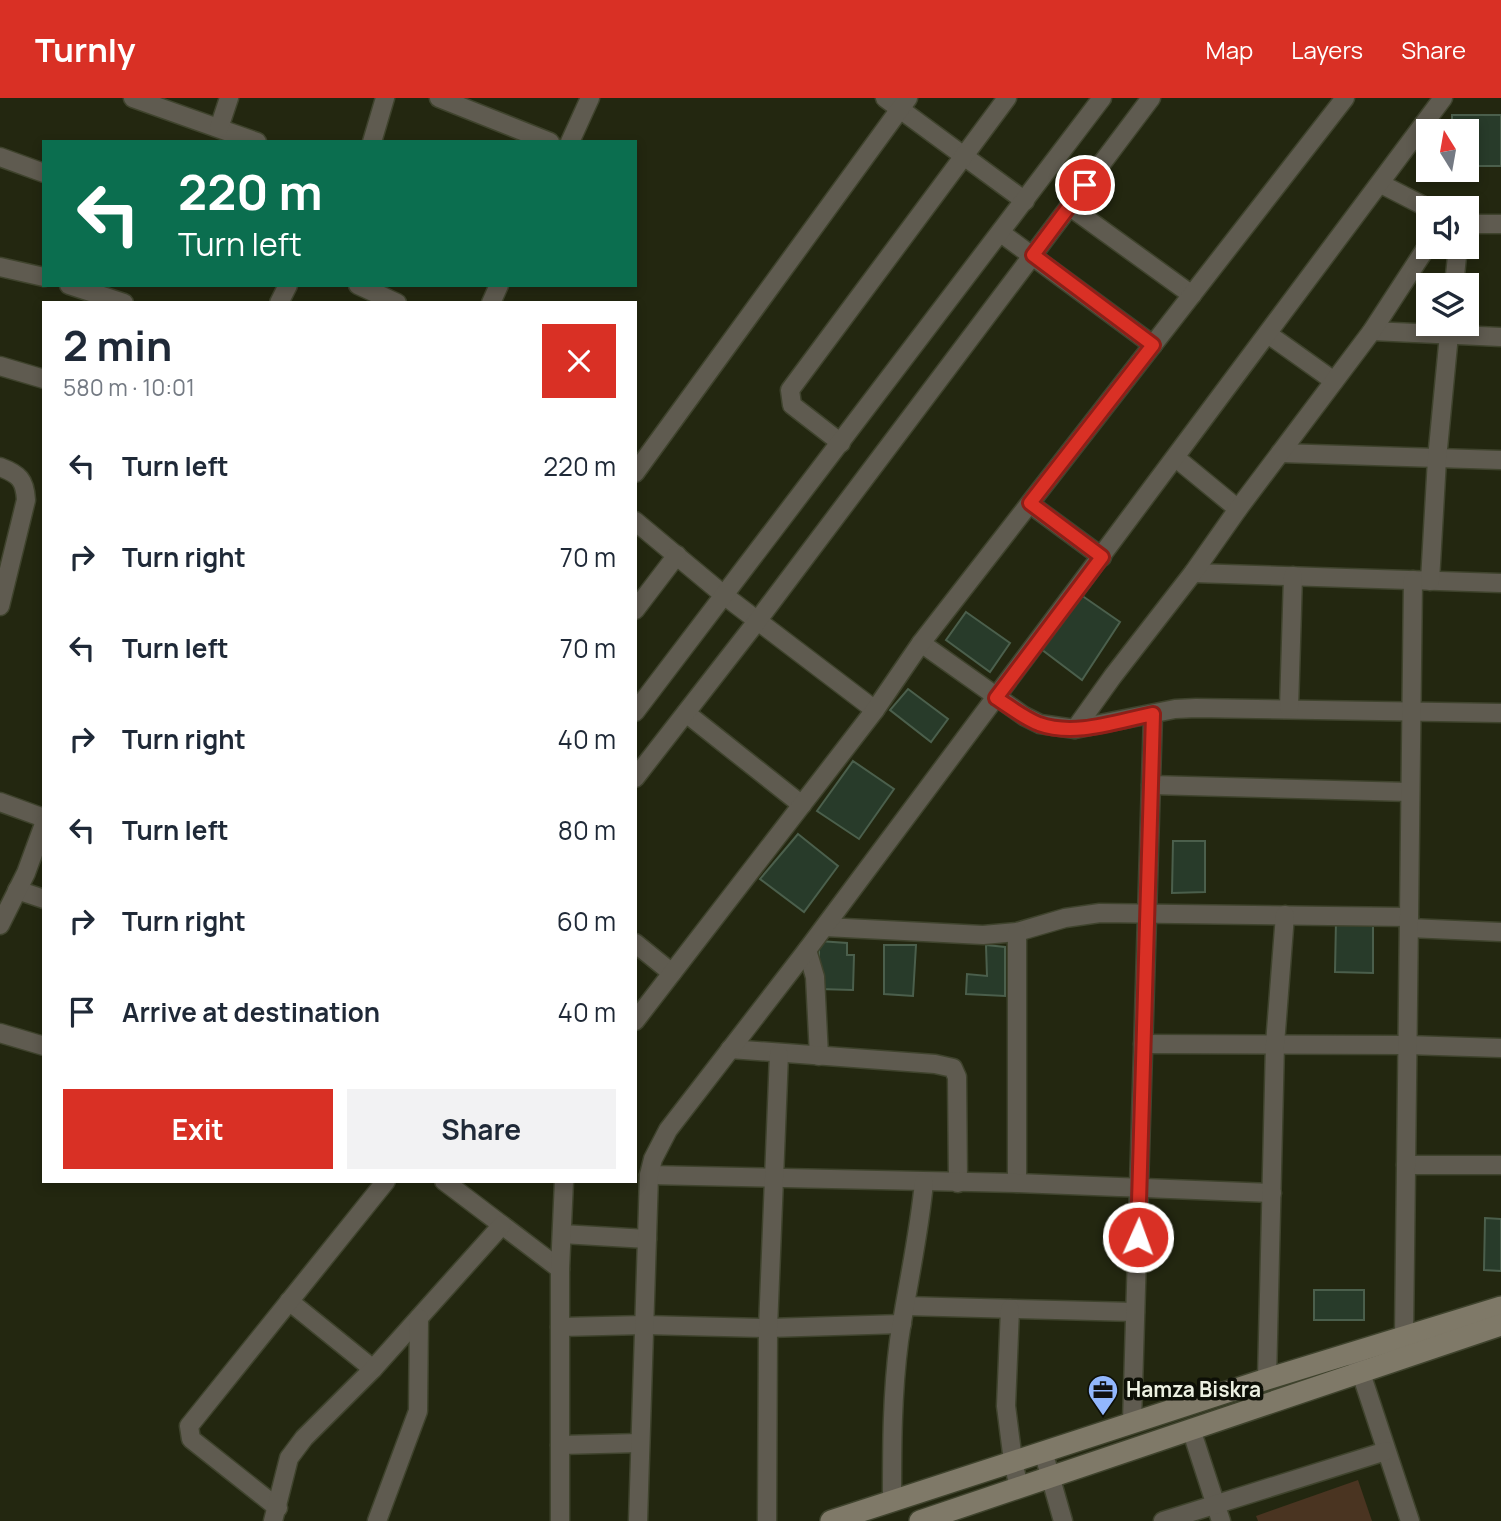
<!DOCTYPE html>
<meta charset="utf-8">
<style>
body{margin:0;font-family:Manrope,sans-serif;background:#f2f2f3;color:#1f2937;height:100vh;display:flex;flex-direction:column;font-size:26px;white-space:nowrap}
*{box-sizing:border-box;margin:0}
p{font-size:23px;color:#747a83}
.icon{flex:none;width:38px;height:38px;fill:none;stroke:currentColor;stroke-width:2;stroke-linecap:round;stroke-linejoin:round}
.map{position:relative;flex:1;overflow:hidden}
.panel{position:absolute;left:42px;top:203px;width:595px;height:882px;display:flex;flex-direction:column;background:#fff;border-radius:0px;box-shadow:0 4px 10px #0003}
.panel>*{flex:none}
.guide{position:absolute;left:42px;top:42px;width:595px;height:147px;border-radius:0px;box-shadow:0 4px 10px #0003;background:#0b6e4f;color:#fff;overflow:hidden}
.needle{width:46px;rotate:349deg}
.tools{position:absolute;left:1416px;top:21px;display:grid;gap:14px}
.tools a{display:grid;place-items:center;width:63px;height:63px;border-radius:0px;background:#fff;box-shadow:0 4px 10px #0003;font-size:35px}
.pin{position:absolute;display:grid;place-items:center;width:60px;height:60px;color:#fff;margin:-30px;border:4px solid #fff;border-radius:50%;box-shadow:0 2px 7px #0007}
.me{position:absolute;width:77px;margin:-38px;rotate:2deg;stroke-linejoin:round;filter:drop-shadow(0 0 5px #0008)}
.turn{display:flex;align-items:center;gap:24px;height:147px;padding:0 21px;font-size:32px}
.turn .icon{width:91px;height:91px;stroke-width:2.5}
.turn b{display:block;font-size:49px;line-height:60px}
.round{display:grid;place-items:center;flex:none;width:74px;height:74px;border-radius:0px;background:#f2f2f3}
.headline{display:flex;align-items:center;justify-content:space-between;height:119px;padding:0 21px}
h1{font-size:42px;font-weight:700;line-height:52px}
.cta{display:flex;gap:14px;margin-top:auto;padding:14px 21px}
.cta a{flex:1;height:80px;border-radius:0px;background:#d93025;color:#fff;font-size:28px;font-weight:700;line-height:80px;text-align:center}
.cta a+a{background:#f2f2f3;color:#1f2937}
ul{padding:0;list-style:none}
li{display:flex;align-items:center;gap:21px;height:91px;padding:0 21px}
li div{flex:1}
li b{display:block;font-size:26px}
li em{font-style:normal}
header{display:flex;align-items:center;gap:42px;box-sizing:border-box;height:98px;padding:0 35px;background:#d93025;color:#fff}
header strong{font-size:33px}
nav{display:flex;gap:38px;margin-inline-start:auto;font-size:24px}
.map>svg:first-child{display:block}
.green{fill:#4a3421}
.building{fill:#283b2a;stroke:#4b5f4c;stroke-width:2}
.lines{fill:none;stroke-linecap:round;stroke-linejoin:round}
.street-casing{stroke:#3f432d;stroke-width:21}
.secondary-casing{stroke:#3f432d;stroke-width:24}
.street{stroke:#5f5b50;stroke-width:18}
.secondary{stroke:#7f7968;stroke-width:21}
.route-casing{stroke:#8d1f18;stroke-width:18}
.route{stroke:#d93025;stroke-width:12}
.labels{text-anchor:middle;stroke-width:7;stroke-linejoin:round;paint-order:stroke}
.poi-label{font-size:21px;font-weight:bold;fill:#ecf0e1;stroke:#0d0f06;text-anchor:start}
</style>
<header>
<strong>Turnly</strong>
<nav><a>Map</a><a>Layers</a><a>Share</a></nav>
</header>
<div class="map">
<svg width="1501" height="1423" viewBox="0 0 1501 1423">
<rect width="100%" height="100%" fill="#232710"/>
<path class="green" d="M1358 1382 1372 1423H1258L1256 1418Z"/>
<g class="building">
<path d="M1452 17H1501V68H1466V33H1452Z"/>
<path d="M1081 497 1120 524 1082 582 1041 551Z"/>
<path d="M966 514 1010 545 990 574 946 542Z"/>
<path d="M908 591 948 621 931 644 890 612Z"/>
<path d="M853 663 894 691 859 741 817 713Z"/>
<path d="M798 736 838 768 804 814 760 781Z"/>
<path d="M1173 743H1205V794L1172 795Z"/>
<path d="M1336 822 1373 823V875L1335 874Z"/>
<path d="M819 843 847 845V857H854L853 892 819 891Z"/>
<path d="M884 847H916L913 898 884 896Z"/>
<path d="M986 847 1005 849V898L966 896 967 876 987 878Z"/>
<path d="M1485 1120 1501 1121V1173L1484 1172Z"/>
<rect x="1314" y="1192" width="50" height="30"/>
</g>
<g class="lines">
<g class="street-casing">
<g id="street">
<path d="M133 0 257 44"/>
<path d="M439 0 550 44"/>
<path d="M885 0 1025 103"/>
<path d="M219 30 229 0"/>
<path d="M372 44 385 0"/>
<path d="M570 44 590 0"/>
<path d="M0 59 44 75"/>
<path d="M1381 86 1428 110"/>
<path d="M1069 108 1192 197"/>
<path d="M1466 126H1501"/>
<path d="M1001 135 1153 247"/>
<path d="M0 169 44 179"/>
<path d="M69 187 124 205"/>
<path d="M358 187 397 205"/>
<path d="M1454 187 1458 149"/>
<path d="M279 205 288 187"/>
<path d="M491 205 499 187"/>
<path d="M1372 233 1501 239"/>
<path d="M1268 236 1334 283"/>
<path d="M0 268 44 281"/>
<path d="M841 345 792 307 790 292 1007 0"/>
<path d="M1280 355 1501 362"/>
<path d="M1176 360 1238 411"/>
<path d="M0 369C19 376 25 382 26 402L0 508"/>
<path d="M635 375 908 0"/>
<path d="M1030 406 1102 459"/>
<path d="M635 423 725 498 875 612"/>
<path d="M1193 475 1501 485"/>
<path d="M1430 483 1437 361 1450 226"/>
<path d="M635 512 677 457"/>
<path d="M921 545 1024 618 1040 626 1075 631 1175 611 1196 610 1501 615"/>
<path d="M1289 610 1293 478"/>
<path d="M635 614 1102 0"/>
<path d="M686 615 802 707"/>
<path d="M1075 631 1113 578 1193 475 1238 411 1372 233 1428 147"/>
<path d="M635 680 758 522 1151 0"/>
<path d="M1151 687 1410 694"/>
<path d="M0 704 44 720"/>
<path d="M17 792 44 801"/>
<path d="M0 827 26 775 44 726"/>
<path d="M825 829 983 837 1017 834 1065 820 1100 815 1409 819"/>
<path d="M1409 830 1501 834"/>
<path d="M1017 834V1085"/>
<path d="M635 845 672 875"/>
<path d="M807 852 815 879 819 958"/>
<path d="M635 923 875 612 921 545 1345 0"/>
<path d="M0 935 44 948"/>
<path d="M1143 946 1407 947 1501 950"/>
<path d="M730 951 935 966 953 970 957 979 958 1085"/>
<path d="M1406 1067H1501"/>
<path d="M649 1077 1017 1085 1272 1095"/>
<path d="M444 1083 560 1171"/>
<path d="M562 1136 647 1141"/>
<path d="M289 1203 373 1271"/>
<path d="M905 1208 1135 1214"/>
<path d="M1010 1211 1006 1308 1013 1363 1019 1390"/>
<path d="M560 1229 644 1227 768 1230 902 1226"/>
<path d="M1404 1238 1413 482"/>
<path d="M1357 1263 1410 1423"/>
<path d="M1267 1281 1275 946 1285 817"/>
<path d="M1132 1324 1153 616"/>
<path d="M1191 1331 1221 1423"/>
<path d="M560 1347 640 1345"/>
<path d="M1043 1353 1063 1423"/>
<path d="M892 1403C892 1349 892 1296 899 1243 907 1189 919 1138 924 1084"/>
<path d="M278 1410 191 1341 189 1328 386 1083"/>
<path d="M273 1423 289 1360 304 1340 373 1271 502 1127"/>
<path d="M377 1423 418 1313 419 1220"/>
<path d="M560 1423V1171L564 1083"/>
<path d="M638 1423 649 1077 653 1061 668 1032 807 852 1443 0"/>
<path d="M767 1423 768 1230 779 956"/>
<path d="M1163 1423 1386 1353"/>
</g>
</g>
<g class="secondary-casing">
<g id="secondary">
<path d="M831 1423 1267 1281 1501 1209"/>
<path d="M920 1423 1501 1227"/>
</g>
</g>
<use href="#street" class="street"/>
<use href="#secondary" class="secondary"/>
</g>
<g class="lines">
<g class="route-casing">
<path id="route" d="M1085 87 1033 157 1153 247 1030 405 1102 459 996 600C1010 609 1024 620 1039 626 1075 639 1117 623 1153 616L1138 1139"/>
</g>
<use href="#route" class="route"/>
</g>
<defs>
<g id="office-pin" transform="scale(1.575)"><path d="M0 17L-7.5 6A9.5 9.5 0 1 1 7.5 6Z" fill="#92b7fd" stroke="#0d0f06"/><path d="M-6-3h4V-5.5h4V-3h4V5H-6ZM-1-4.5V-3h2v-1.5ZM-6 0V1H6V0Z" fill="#111"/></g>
</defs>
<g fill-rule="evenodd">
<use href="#office-pin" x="1103" y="1292"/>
</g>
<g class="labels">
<g class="poi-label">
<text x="1126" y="1299">Hamza Biskra</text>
</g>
</g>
</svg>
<div class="tools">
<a><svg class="needle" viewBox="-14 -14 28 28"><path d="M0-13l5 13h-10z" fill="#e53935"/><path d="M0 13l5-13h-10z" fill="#747a83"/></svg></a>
<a><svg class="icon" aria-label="sound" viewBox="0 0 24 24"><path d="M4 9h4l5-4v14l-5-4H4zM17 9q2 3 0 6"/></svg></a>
<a><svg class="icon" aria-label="layers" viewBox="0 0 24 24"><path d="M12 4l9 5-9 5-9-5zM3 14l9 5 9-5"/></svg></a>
</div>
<div class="pin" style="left:1085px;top:87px;background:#d93025"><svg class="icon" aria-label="arrive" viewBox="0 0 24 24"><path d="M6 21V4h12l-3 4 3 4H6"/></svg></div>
<svg class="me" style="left:1138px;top:1139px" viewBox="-20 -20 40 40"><circle r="17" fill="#d93025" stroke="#fff" stroke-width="3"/><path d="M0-11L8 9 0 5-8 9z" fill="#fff"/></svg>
<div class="guide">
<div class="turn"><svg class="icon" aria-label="left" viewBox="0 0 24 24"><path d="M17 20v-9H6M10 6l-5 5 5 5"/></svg><div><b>220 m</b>Turn left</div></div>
</div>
<section class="panel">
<div class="headline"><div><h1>2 min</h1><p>580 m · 10:01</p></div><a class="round" style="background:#d93025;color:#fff"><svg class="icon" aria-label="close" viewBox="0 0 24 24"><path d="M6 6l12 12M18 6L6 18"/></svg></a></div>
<ul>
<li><svg class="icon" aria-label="left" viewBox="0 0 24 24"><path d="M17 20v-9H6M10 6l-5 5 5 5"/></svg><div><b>Turn left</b></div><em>220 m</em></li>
<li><svg class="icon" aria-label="right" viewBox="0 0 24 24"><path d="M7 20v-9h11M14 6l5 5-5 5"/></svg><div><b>Turn right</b></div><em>70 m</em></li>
<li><svg class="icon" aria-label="left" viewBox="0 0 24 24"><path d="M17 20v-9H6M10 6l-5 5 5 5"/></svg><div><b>Turn left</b></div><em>70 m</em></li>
<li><svg class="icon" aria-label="right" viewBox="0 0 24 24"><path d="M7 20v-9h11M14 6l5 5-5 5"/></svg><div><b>Turn right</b></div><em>40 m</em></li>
<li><svg class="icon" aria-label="left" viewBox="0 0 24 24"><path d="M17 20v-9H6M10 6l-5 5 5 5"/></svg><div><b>Turn left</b></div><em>80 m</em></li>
<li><svg class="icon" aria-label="right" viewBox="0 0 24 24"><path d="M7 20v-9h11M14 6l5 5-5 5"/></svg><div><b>Turn right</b></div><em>60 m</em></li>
<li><svg class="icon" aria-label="arrive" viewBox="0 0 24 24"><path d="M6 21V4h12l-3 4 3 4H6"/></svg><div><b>Arrive at destination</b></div><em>40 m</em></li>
</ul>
<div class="cta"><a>Exit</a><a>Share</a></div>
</section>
</div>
